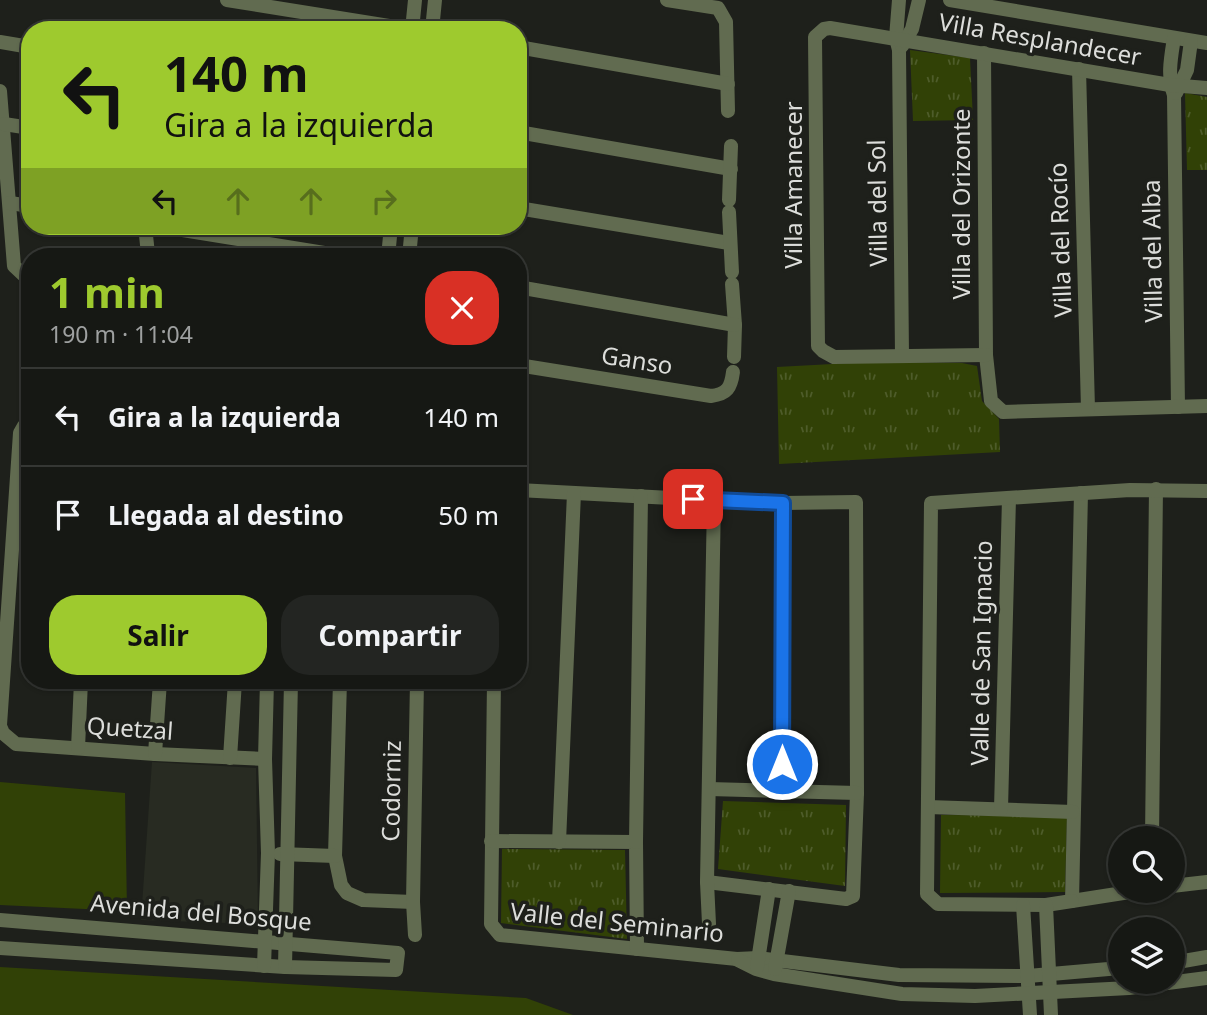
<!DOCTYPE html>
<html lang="es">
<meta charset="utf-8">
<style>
body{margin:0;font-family:"Noto Sans",sans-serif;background:#232522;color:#f1f3f6;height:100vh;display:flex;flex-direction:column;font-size:26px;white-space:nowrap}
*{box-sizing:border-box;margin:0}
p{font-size:23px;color:#9ea0a0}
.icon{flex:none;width:38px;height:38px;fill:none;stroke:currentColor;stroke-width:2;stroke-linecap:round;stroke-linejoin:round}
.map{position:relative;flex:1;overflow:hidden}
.drawer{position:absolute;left:21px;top:248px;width:506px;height:441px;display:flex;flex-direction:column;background:#161814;border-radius:28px;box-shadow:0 2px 5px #0004,0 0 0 2px #353734}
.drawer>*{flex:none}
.hud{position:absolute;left:21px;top:21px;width:506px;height:214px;border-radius:28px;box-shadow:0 2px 5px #0004,0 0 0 2px #353734;background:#9eca2e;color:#111;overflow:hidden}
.controls{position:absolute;left:1108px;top:826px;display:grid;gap:14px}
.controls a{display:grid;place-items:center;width:77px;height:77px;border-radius:50%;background:#161814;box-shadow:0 2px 5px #0004,0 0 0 2px #353734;font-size:35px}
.pin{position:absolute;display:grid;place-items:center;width:60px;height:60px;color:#fff;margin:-30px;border-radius:14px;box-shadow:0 4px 10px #0006}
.me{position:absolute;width:77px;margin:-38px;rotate:0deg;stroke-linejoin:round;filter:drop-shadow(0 0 5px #0008)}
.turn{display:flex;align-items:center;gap:24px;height:147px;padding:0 28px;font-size:32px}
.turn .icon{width:91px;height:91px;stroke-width:2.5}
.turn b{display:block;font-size:49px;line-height:60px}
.lanes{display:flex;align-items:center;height:66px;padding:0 28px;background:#0003;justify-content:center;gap:35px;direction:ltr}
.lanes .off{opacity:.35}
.round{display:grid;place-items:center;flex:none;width:74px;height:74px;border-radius:28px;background:#232522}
.head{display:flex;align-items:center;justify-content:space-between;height:119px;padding:0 28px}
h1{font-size:42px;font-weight:700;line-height:52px;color:#9eca2e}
.primary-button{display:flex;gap:14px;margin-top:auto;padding:14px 28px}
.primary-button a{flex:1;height:80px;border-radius:28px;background:#9eca2e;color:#111;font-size:28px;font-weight:700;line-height:80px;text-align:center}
.primary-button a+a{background:#232522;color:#f1f3f6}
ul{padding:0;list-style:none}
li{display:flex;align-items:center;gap:21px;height:98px;padding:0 28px;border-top:2px solid #353734}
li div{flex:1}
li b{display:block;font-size:26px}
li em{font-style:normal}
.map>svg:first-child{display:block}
.built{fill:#282b22}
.green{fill:#314106}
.park{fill:url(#park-tufts)}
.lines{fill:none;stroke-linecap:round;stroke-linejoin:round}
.minor{stroke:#616b50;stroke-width:14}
.route-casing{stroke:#114b97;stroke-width:18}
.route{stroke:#1a73e8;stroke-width:12}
.labels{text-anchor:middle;stroke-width:7;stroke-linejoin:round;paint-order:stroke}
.street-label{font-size:24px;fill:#dcddda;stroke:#1e201b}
</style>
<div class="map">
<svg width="1207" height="1015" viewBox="0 0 1207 1015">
<defs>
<pattern id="park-tufts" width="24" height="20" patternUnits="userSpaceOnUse" patternTransform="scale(1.75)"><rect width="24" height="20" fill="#314106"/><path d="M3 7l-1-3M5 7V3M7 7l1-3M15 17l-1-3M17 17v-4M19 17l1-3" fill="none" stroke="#4e5c2a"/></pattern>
</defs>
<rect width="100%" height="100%" fill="#1e201b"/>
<path class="built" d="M152 762 256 768 258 924 141 920Z"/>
<g class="green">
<path d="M0 782 125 793 127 911 0 905Z"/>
<path d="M0 967 526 998 573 1015H0Z"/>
</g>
<g class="park">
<path d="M910 50 970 58 973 120 913 121Z"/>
<path d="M1185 93 1207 97V170H1187Z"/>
<path d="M870 362 962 363 977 366 982 401 999 419 1000 452 779 464 777 367Z"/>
<path d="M723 801 846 805 845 886 718 869Z"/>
<path d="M941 815 1067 816 1065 892 940 893Z"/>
<path d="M502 849 625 850 627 939 501 923Z"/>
</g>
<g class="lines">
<g class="minor">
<path d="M227 0 414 30"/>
<path d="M667 0 718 8 726 22 728 111"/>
<path d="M899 0 896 38 899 50 902 355"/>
<path d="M950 0 1207 43"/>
<path d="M412 30 415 0"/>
<path d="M432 30 435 0"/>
<path d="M1174 38C1171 57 1167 76 1174 95L1178 407"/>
<path d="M0 42 30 47"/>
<path d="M902 46 912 29 919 0"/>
<path d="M518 47 728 84"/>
<path d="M984 53 986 355 991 401 1003 412 1207 406"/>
<path d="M1079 69 1088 409"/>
<path d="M0 91 14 266 30 281"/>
<path d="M1176 93 1187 70 1191 41"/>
<path d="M4 124 30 128"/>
<path d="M518 132 731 169"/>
<path d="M729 200 731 146"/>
<path d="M10 203 30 206"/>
<path d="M518 208 729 243"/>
<path d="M729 212 732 272"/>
<path d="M145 226 148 254"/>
<path d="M158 226 349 257"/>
<path d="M388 257 391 226"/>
<path d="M409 257 412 226"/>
<path d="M732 284 735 325 734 357"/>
<path d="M518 287 735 325"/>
<path d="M986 355 834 357 823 351 818 346 815 37 824 29 830 28 1170 85 1207 88"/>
<path d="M518 365 711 396C727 394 731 388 733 372"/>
<path d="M518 490 671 498"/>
<path d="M1081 493 1072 901 1136 891"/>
<path d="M693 499 783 503 856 502 857 793 853 896 846 899 707 882"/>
<path d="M340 681 335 856 341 885 347 893 363 900 413 902"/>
<path d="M494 681 491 924 500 935 737 959 758 958 899 975 1028 976 1120 968"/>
<path d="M0 725 20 433 24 426 30 424"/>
<path d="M0 726 3 733 16 744 155 754 265 759"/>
<path d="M78 748 81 681"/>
<path d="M155 754 160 681"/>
<path d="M230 758 235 681"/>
<path d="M709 789 857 793"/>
<path d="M782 790 783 503"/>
<path d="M928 807 1073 812"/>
<path d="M1001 809 1009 498"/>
<path d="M1152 838 1156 489"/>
<path d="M491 841 636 842 637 949"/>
<path d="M559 842 574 493"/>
<path d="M636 842 641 496"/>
<path d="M280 854 335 856"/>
<path d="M1172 886 1207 882"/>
<path d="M1072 901 1046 905 938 904 927 894 931 503 1130 490 1207 491"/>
<path d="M1023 905 1030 1015"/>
<path d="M1046 905 1051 1015"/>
<path d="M0 920 398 953 396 970 285 967 0 948"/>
<path d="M709 924 707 882 714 500"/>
<path d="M415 935 413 902 417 681"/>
<path d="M738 960 756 969 774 974 902 994 975 996 1129 988 1207 978"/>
<path d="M1172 963 1207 957"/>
<path d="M264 966 268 853 265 759 267 681"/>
<path d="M285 967 291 681"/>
<path d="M757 967 769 889"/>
<path d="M775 969 789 891"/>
</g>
</g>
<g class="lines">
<g class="route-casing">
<path id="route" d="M693 499 783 503 782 764"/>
</g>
<use href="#route" class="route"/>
</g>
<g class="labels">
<g class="street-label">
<text transform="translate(1040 40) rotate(10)" y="8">Villa Resplandecer</text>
<text transform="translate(794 185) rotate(-90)" y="8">Villa Amanecer</text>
<text transform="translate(878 203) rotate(-91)" y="8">Villa del Sol</text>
<text transform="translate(962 204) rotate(-90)" y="8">Villa del Orizonte</text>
<text transform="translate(1061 240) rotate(-92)" y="8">Villa del Rocío</text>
<text transform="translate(1153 251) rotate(-91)" y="8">Villa del Alba</text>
<text transform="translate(637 361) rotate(9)" y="8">Ganso</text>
<text transform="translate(982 653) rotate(-89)" y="8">Valle de San Ignacio</text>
<text transform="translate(130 729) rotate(4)" y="8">Quetzal</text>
<text transform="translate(392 791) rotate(-89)" y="8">Codorniz</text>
<text transform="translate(201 913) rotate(5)" y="8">Avenida del Bosque</text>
<text transform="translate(617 923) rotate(6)" y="8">Valle del Seminario</text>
</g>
</g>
</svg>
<div class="controls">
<a><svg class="icon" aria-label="search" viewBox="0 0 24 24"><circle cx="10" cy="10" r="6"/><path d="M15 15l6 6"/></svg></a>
<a><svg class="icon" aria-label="layers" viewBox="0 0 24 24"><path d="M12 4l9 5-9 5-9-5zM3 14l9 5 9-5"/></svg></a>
</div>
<div class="pin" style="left:693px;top:499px;background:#d93025"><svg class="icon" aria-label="arrive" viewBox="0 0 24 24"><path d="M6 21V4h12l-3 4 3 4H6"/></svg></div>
<svg class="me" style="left:782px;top:764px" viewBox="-20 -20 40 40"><circle r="17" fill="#1a73e8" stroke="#fff" stroke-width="3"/><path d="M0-11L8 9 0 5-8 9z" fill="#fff"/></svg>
<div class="hud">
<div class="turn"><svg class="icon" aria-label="left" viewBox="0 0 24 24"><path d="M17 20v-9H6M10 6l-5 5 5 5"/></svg><div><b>140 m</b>Gira a la izquierda</div></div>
<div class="lanes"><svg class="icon" aria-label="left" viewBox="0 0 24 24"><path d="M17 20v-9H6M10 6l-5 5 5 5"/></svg><svg class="icon off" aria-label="ahead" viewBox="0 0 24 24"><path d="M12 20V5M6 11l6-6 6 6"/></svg><svg class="icon off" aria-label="ahead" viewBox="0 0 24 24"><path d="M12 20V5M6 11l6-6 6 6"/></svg><svg class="icon off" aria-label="right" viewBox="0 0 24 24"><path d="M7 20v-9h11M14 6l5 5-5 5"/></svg></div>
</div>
<section class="drawer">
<div class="head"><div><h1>1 min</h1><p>190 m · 11:04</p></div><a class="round" style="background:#d93025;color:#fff"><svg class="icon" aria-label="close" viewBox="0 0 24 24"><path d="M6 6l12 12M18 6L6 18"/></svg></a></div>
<ul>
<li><svg class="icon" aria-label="left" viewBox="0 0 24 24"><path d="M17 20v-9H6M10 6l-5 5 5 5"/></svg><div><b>Gira a la izquierda</b></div><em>140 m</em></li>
<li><svg class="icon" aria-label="arrive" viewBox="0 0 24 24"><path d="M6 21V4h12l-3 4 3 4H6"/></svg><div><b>Llegada al destino</b></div><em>50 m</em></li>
</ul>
<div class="primary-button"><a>Salir</a><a>Compartir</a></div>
</section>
</div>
